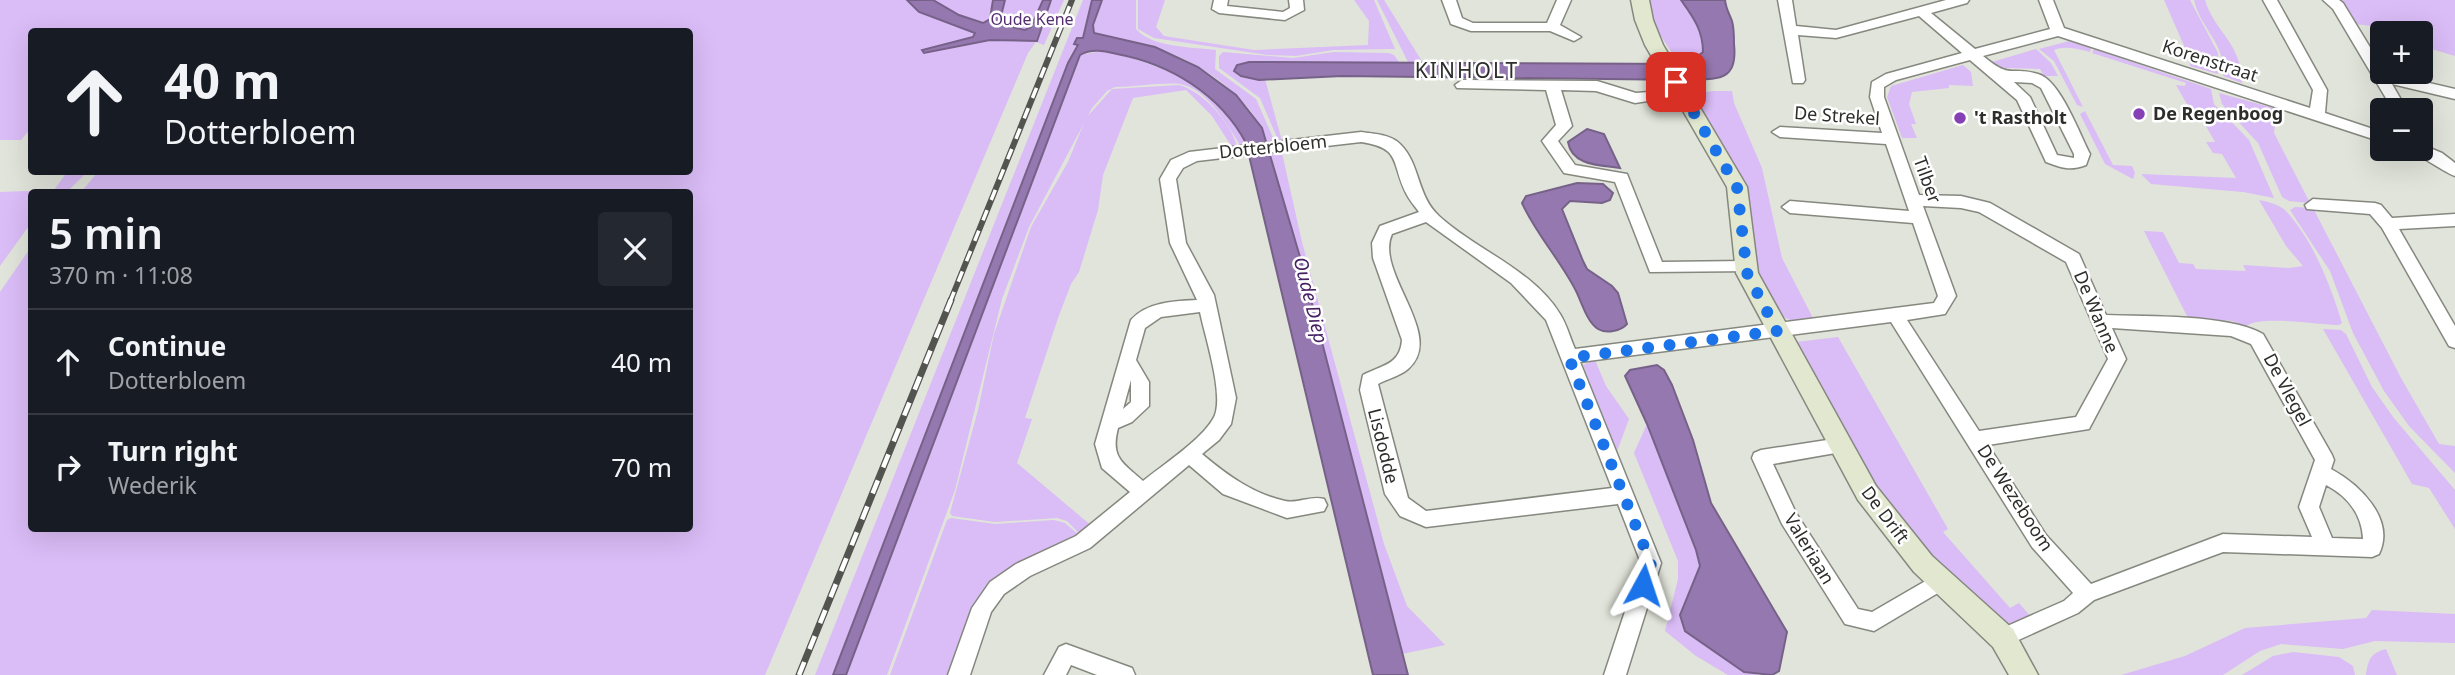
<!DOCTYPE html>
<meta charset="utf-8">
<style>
body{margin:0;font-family:"Noto Sans",sans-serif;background:#242831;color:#f1f3f6;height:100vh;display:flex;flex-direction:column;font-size:26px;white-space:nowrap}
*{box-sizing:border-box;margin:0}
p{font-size:23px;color:#9ea1a6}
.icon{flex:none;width:38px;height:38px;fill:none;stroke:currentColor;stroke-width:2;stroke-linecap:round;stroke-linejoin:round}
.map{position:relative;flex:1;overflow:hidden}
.sheet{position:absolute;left:28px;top:189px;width:665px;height:343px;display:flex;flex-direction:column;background:#171b24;border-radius:7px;box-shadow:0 7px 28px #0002}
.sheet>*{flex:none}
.guide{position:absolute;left:28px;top:28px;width:665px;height:147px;border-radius:7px;box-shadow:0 7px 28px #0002;background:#171b24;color:#f1f3f6;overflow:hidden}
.fabs{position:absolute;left:2370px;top:21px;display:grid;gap:14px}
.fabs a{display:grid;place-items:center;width:63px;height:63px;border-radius:7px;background:#171b24;box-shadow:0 7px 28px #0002;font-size:35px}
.pin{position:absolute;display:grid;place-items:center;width:60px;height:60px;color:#fff;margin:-30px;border-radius:14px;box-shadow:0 4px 10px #0006}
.me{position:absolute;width:77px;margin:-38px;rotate:5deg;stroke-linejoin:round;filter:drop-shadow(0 0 5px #0008)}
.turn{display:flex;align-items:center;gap:24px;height:147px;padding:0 21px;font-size:32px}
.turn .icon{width:91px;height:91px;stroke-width:2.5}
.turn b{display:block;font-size:49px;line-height:60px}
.round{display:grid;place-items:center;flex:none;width:74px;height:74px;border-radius:7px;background:#242831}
.head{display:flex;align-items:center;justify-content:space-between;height:119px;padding:0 21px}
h1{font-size:42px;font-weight:600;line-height:52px}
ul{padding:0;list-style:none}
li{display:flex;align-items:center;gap:21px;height:105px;padding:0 21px;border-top:2px solid #363941}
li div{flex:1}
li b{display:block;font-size:26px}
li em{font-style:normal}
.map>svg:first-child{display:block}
.green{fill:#dabcf6}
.water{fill:#9678b0;stroke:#766288;stroke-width:2}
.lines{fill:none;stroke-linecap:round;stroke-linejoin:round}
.street-casing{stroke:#85887f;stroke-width:3}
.secondary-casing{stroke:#85887f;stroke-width:3}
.street{fill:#fff;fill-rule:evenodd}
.secondary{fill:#e2e8cf;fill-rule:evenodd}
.rail-far1-casing{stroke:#535450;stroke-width:6}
.rail-casing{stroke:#535450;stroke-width:7}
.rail-far1{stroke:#fff;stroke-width:3.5;stroke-dasharray:11;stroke-linecap:butt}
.rail{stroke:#fff;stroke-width:4.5;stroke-dasharray:14;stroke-linecap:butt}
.route{stroke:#1a73e8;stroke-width:12;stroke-dasharray:0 21.6}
.poi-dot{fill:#8440b4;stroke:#fff;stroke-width:2.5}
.labels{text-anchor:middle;stroke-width:5;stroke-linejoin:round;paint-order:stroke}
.far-park-label{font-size:16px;fill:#542c71;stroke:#fff}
.street-label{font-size:18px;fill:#2d2e2b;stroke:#fff}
.poi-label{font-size:18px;font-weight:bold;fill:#2d2e2b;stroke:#fff;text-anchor:start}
.water-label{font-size:19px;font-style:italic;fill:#472064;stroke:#fff}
.quarter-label{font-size:21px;letter-spacing:2px;fill:#2d2e2b;stroke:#fff}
</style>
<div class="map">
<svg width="2455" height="675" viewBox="0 0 2455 675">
<rect width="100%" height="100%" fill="#e1e4da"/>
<g class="green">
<path d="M0 0H907L920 12 975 33 973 37 923 50 925 53 973 42 1028 39 959 15 931 0H1064L1044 45 1036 42 1028 53 765 675H0V292L31 247 32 528H690V192H81L98 172H690V32H32L31 128 21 140H0Z"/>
<path d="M1083 0H1092L1083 38H1077L1074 43 1079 45 1068 63 833 675H815Z"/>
<path d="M1102 0H1136V29C1152 48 1194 47 1216 50L1215 69 1256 99 1275 142 1267 143C1254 97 1200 62 1156 48 1136 41 1113 40 1093 33V25Z"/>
<path d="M1138 0H1165L1156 27 1164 36 1254 50 1368 45 1369 21 1354 0H1374L1395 49 1333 50 1296 56 1268 55 1154 38 1138 29Z"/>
<path d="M1377 0H1384L1423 63 1408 62Z"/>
<path d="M1648 0H1681L1701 31 1703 51 1694 62 1679 64C1665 40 1652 29 1648 0Z"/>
<path d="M2164 0H2190L2218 53V74L2190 66 2189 57Z"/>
<path d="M2194 0H2205C2215 33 2241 41 2242 83L2223 76C2226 43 2201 30 2194 0Z"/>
<path d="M2334 0H2455V56L2421 46 2420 33H2412L2409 30 2354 24Z"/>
<path d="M2069 41 2091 48 2090 52C2079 49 2064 45 2054 50L2083 107 2077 105 2054 61 2039 49Z"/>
<path d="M2036 49 2051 63 2058 76H2044L2040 69 2006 68 2008 74 1993 66 1992 62Z"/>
<path d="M2094 49 2211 89 2214 104 2249 140 2274 198 2243 192 2151 184 2141 174 2236 178 2222 154 2213 153 2206 142H2215L2203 121H2193L2190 116 2193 115 2176 85 2185 86 2186 83 2092 53Z"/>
<path d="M1102 51C1153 61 1229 89 1247 145H1240C1227 125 1208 89 1180 84 1162 82 1135 87 1115 87L1107 91 1092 108 1029 227 1002 299 955 490 887 675H846L1080 55Z"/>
<path d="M1223 52 1293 58 1334 52 1388 53 1394 55 1399 62 1243 63 1241 76 1265 79 1282 141 1279 142 1260 98 1219 68V56Z"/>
<path d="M1963 65 1971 72 1973 86 1949 85V88L1912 92 1909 104 1916 124H1911L1917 138H1902L1887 97 1891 86Z"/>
<path d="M1179 85C1204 92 1230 122 1237 146L1232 147 1212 116 1186 90 1133 98 1103 175 1098 210 1079 272 1071 284 1058 318 1025 418 1032 419 1017 463 1093 527 1081 535 1067 521 1057 518 995 522 952 516 950 513 978 410 994 334 1031 227 1068 162 1086 118 1112 89Z"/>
<path d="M1714 91H1732L1734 103 1762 168 1782 258 1814 320 1794 322 1782 316 1761 282 1750 237 1690 94Z"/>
<path d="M2219 93 2277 109 2274 133 2310 203 2289 201 2282 197 2258 143 2222 104Z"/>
<path d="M2085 111 2113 165 2132 166 2135 173 2133 179 2105 164 2080 114Z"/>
<path d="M1282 153 1302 242 1384 544 1407 606 1445 645 1402 654 1271 154Z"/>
<path d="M67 172H87L67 192H32L31 223 0 266V192L54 190Z"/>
<path d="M2259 200C2268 202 2278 204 2285 210 2313 240 2330 284 2342 323L2339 325C2319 325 2258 314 2245 327L2233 321 2188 318 2144 231 2163 232 2179 263 2193 264 2196 269 2246 271 2243 265 2289 268 2303 266 2286 246Z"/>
<path d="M2295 207 2313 208 2401 378 2439 444 2455 446V473L2409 426 2384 391 2353 333 2330 271 2290 210Z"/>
<path d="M2323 329 2341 330 2346 334 2372 387 2393 417 2455 490V529L2429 488 2412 484Z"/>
<path d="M1838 337 1948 529 1943 532 2010 608 2019 603 2030 616 2011 624 1991 616 1895 516 1795 350 1796 342Z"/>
<path d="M1595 360 1606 386 1629 419 1616 454 1583 365Z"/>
<path d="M1647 424 1696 550 1700 566 1680 615 1744 672 1759 675H1728L1696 656 1665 631 1678 579V561L1634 453Z"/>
<path d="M951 518 995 524 1054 520 1065 523 1080 536 1017 565 952 675H890L947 520Z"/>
<path d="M2372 610 2455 614V643L2375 641 2343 649 2281 644 2260 651 2223 675H2121L2185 656 2245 628 2366 618Z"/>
<path d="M2386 649 2397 675H2366C2368 659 2371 653 2386 649Z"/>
<path d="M2293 652 2339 657 2353 666 2355 675H2242L2273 656Z"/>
</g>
<g class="water">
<path d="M907 0H933L959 15 983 23 990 19 993 0H1005L999 24 1025 30 1031 27 1043 0H1051L1037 41 990 40 924 53 922 50 973 37 975 33 919 12Z"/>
<path d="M1092 0H1102L1093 25 1094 33 1155 47 1198 67 1236 95 1262 128 1300 257 1408 675H1373L1246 143C1220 94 1170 64 1117 54 1104 51 1092 48 1080 55L846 675H833L1068 63 1078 45 1074 44 1077 38H1083Z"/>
<path d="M1681 0H1725C1726 9 1729 13 1732 21 1734 28 1734 37 1734 44 1738 81 1719 79 1688 80L1342 76 1259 80 1241 76 1234 71 1237 65 1249 62 1688 64 1703 52C1703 30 1693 17 1681 0Z"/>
<path d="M1587 129 1604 134 1620 168C1600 165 1572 166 1568 142Z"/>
<path d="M1577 183 1603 184 1613 193 1610 200 1602 203 1570 201 1562 209 1583 261 1587 269 1612 286 1618 293 1627 324C1621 331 1606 334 1598 329 1587 322 1582 303 1576 291 1561 261 1536 234 1522 203L1526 196Z"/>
<path d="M1657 365 1664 370 1672 385 1693 440 1711 503 1787 632 1779 671 1772 675 1744 672 1685 631 1680 615 1700 566 1696 550 1647 424 1625 376 1630 370Z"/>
</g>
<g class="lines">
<g class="street-casing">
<g id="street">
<path d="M1214 0H1228L1227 6 1283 12 1290 8 1289 0H1303L1304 10 1285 20 1219 13 1212 9Z"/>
<path d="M1442 0H1456L1462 18 1473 23H1547L1557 0H1571L1560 25 1581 37 1574 41 1550 31H1471L1451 24Z"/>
<path d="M1778 0H1792L1796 26 1836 30 1946 0H1969L1967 3 1931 13 1975 49 2050 29 2039 0H2053L2064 28 2310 108 2313 90 2263 0H2277L2327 90 2325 113 2382 132V142L2058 36 1983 56C2012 80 2009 66 2038 74 2060 80 2079 133 2090 154L2086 165C2070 171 2062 168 2046 162L2017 100 1970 60 1896 80 1884 87V97L1919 195 1961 196 1990 203 2079 254 2106 315C2149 317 2228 314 2263 334L2332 455 2334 460 2331 469C2359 484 2396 519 2379 554L2372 557 2223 552 2094 600 2078 613 2003 647 1996 645 1993 638 1996 631 2064 601 2073 593 2032 547 1891 322 1580 362 1661 563 1626 675H1604L1641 563 1618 504 1426 527 1400 516 1385 494 1360 390 1363 375C1382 365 1400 365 1402 340L1373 258 1372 243 1380 226 1419 212C1415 206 1409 200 1406 193 1391 163 1402 148 1361 142L1197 161 1183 168 1176 179 1186 243 1214 295 1236 398 1231 424 1219 440 1202 454C1227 475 1253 494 1285 501 1298 504 1311 495 1324 499L1327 505 1324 511 1287 518 1223 494 1189 465 1090 548 1030 576 1004 594 991 612 970 675H948L972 608 990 582 1016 564 1076 536 1130 492 1102 468 1095 444 1131 320C1147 302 1174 301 1197 300L1170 243 1160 179 1171 160 1189 152 1361 132C1374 134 1391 134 1401 145 1420 164 1417 196 1439 216 1476 250 1532 269 1560 314 1567 325 1570 338 1575 349L1934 303 1938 296 1913 223 1790 213 1782 207 1790 201 1909 211 1886 144 1780 137 1772 132 1780 127 1882 133 1870 97 1872 82 1886 74 1962 53 1919 16 1836 38 1798 35 1805 80 1803 83H1793ZM2014 82 2032 83 2041 88 2074 154V158L2057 155 2030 97ZM1923 206 1961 208 1979 212 2066 262 2108 359 2076 417 1979 431 1907 320 1945 314 1956 296ZM1426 222 1511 283 1546 320 1612 488 1426 511 1408 498 1378 384C1387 379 1400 376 1408 369 1447 335 1374 273 1392 234ZM1200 312C1205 337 1226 399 1213 419 1200 441 1164 464 1143 481 1123 463 1110 458 1118 428L1132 422 1149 406V382L1136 360 1145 328 1161 317ZM2112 328 2231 336 2251 344 2315 460 2299 507 2312 537 2223 534 2091 584 2046 535 1988 445 2089 429 2126 359ZM1131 380V402L1123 409ZM2326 485C2347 496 2362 514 2363 539L2332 538 2319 507Z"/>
<path d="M2323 0H2339L2343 3 2382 67V72L2455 89V99L2392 84 2407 110H2393L2333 9Z"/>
<path d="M1462 80 1597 81 1636 93 1687 89 1689 92 1687 95 1635 103 1596 91 1561 90 1572 126 1558 141 1575 165 1627 174 1662 262 1746 261 1752 263 1754 267 1752 271 1650 272 1615 182 1564 173 1542 141 1556 125 1546 90 1457 88 1455 85Z"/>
<path d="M2420 144 2442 153 2455 163V176C2450 175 2413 152 2410 149H2420Z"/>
<path d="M2313 199 2375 203 2381 205 2392 218 2455 214V226L2399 229 2455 326V348L2449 346 2382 228 2370 214 2307 209 2305 205Z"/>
<path d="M1840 438 1847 441 1849 446 1847 451 1773 464 1796 513 1858 609 1872 612 1941 572 1948 575 1951 581 1948 587 1874 631 1845 624 1782 524 1752 458 1754 453 1761 450Z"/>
<path d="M1066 644 1132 668 1135 675H1097L1071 665 1066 675H1044L1059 647Z"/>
</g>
</g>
<g class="secondary-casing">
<path id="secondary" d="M1631 0H1649L1653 20 1663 45 1747 187 1758 273 1876 486 1932 556 2013 629 2038 675H2009L1993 647 1914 572 1858 500 1736 273 1727 187 1645 45 1635 20Z"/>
</g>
<use href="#street" class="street"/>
<use href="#secondary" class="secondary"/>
<g class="rail-far1-casing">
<path id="rail-far1" d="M950 302 1072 0"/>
</g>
<g class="rail-casing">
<path id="rail" d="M799 675 951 300"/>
</g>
<use href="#rail-far1" class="rail-far1"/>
<use href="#rail" class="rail"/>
</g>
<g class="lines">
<path class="route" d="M1643 585 1651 564 1569 358 1777 331 1747 273 1737 187 1676 82"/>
</g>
<g class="poi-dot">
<circle cx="2139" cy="114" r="7"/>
<circle cx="1960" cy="118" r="7"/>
</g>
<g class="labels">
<g class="far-park-label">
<text x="1032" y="25">Oude Kene</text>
</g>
<g class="street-label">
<text transform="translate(2210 61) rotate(18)" y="6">Korenstraat</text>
<text transform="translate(1837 116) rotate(4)" y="6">De Strekel</text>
<text transform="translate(1273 147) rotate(-6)" y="6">Dotterbloem</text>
<text transform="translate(1927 180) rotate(70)" y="6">Tilber</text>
<text transform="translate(2096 312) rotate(67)" y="6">De Wanne</text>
<text transform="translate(2287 390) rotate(62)" y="6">De Vlegel</text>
<text transform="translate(1383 446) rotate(76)" y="6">Lisdodde</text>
<text transform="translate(2015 498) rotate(57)" y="6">De Wezeboom</text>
<text transform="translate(1885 515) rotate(53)" y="6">De Drift</text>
<text transform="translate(1809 549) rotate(59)" y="6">Valeriaan</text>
</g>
<g class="poi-label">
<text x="2153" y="120">De Regenboog</text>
<text x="1974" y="124">'t Rastholt</text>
</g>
<g class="water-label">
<text transform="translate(1311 300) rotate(76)" y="7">Oude Diep</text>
</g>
<g class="quarter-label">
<text x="1467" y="78">KINHOLT</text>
</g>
</g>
</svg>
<div class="fabs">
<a>+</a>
<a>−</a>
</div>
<div class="pin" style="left:1676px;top:82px;background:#d93025"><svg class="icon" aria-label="arrive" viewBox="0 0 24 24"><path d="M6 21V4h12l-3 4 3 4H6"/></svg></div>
<svg class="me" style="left:1643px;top:585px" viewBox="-20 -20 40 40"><path d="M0-17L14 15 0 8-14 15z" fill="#1a73e8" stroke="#fff" stroke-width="4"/></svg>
<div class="guide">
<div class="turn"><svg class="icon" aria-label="ahead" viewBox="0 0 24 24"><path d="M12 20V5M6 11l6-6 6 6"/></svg><div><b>40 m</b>Dotterbloem</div></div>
</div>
<section class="sheet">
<div class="head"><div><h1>5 min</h1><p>370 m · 11:08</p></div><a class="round"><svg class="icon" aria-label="close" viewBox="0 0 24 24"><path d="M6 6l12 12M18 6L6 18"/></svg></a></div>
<ul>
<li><svg class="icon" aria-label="ahead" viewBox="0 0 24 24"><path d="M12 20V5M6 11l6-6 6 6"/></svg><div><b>Continue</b><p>Dotterbloem</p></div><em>40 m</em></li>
<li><svg class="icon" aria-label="right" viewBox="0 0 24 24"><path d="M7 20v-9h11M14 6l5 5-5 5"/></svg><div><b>Turn right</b><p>Wederik</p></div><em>70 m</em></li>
</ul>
</section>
</div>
